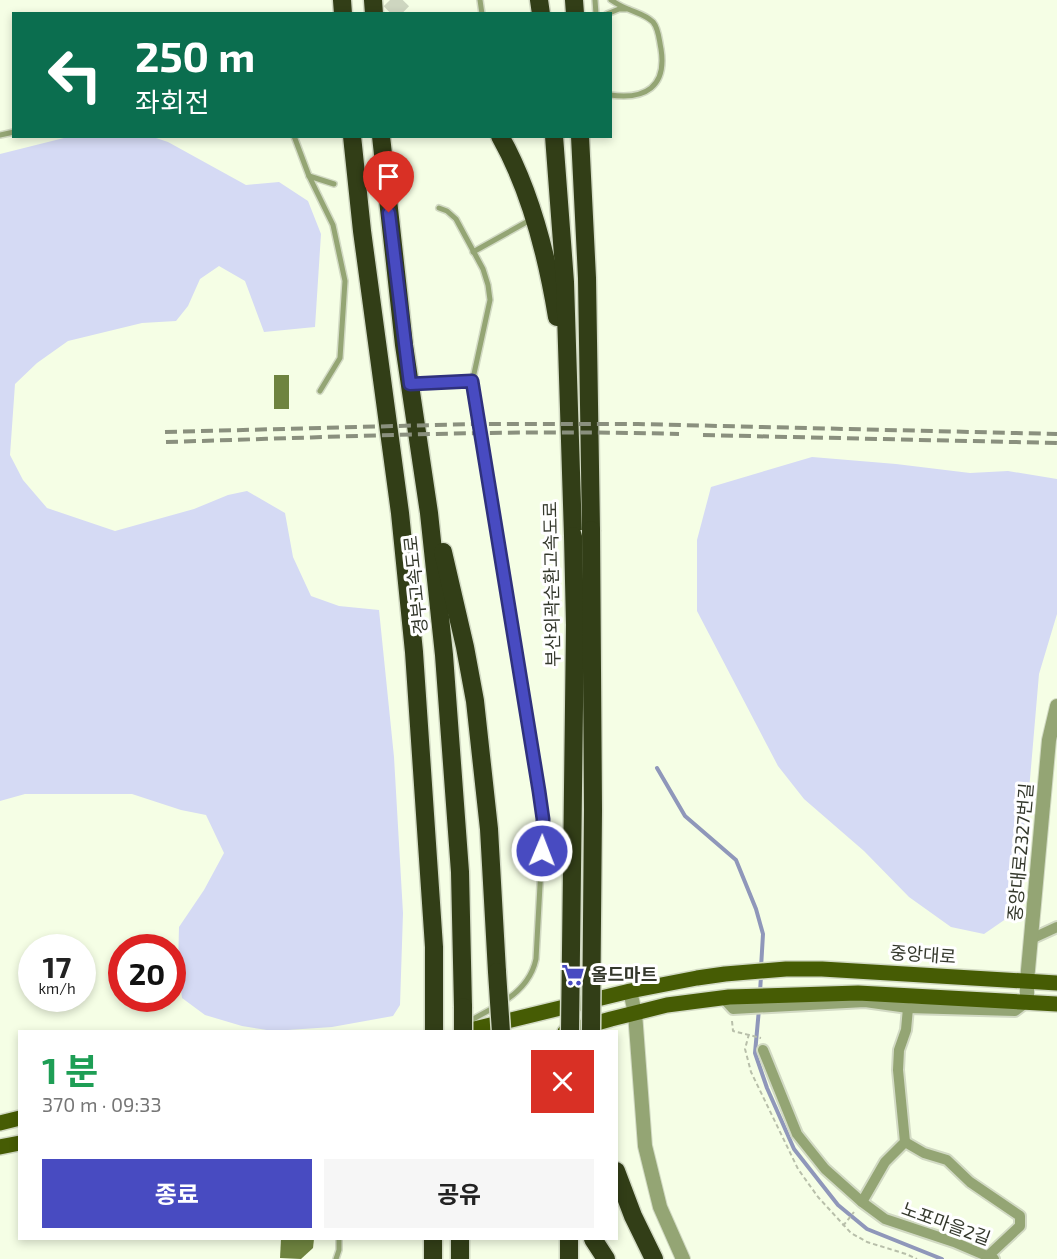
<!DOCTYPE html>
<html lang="ko">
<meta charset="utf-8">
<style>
body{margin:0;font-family:"Exo 2","Noto Sans KR",sans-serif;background:#f6f6f6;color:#222;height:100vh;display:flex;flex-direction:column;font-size:22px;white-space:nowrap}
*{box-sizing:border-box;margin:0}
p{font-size:20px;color:#767676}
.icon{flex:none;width:33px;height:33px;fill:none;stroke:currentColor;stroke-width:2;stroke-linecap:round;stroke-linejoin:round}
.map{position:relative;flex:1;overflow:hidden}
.panel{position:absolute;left:18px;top:1030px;width:600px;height:210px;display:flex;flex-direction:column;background:#fff;border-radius:0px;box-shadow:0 3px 9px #0003}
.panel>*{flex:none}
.banner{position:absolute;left:12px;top:12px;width:600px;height:126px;border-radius:0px;box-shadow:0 3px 9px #0003;background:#0b6e4f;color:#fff;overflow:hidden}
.speed{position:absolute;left:18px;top:934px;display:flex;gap:12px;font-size:30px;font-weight:700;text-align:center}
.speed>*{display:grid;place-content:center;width:78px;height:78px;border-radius:50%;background:#fff;box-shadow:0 3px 9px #0003;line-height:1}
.speed small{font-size:15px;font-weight:400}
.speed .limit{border:9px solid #d22;background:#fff;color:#111}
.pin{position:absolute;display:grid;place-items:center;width:51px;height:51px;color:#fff;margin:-62px -26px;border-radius:50% 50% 50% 0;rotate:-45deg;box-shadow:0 0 6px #0007}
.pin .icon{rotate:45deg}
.me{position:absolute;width:66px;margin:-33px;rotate:1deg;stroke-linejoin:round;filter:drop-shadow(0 0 4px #0008)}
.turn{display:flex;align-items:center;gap:21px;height:126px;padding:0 24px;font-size:27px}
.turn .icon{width:78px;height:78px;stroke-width:2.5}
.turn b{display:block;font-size:42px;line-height:51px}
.round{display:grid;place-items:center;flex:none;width:63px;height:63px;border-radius:0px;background:#f6f6f6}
.summary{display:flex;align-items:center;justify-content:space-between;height:102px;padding:0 24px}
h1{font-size:36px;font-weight:700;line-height:45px;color:#1e9e55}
.button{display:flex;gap:12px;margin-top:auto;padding:12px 24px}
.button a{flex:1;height:69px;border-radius:0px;background:#484bc1;color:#fff;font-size:24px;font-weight:700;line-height:69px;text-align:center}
.button a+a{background:#f6f6f6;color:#222}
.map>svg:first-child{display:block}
.green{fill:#d5daf4}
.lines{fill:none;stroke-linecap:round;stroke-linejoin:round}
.stream{stroke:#8f97ba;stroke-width:4}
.building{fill:#6e833f}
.motorway-tunnel{stroke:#ced6c0;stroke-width:18;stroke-dasharray:18 9;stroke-linecap:butt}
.service-casing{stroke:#d2dac4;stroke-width:8}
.minor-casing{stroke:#d2dac4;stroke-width:14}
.tertiary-casing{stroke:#d2dac4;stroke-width:16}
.primary-casing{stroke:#d2dac4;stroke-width:18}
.motorway-casing{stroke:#d2dac4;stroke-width:21}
.path{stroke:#b8bfaa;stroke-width:2;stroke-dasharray:4.5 3;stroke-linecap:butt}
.service{stroke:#94a574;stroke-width:5}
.minor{stroke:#94a574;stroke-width:10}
.tertiary{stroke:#94a574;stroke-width:14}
.primary{stroke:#465c04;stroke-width:15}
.motorway{stroke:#323e17;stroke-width:18}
.rail{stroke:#8a907e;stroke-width:4;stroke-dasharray:12 6;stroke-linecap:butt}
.motorway-bridge-casing{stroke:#d2dac4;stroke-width:21;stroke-linecap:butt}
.motorway-bridge{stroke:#323e17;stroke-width:18}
.route-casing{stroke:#2f317d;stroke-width:15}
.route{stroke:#484bc1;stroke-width:10}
.labels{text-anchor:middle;stroke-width:6;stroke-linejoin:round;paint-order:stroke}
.street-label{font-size:18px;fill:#34382c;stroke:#fff}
.poi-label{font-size:18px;font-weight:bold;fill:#34382c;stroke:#fff;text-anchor:start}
</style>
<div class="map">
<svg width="1057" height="1259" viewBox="0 0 1057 1259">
<rect width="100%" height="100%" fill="#f5fee5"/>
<g class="green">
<path d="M68 137H153L168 142 246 185 279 182 308 201 321 234 315 327 264 332 245 281 219 266 200 279 188 306 176 321 142 323 68 341 37 363 15 384 10 455 23 480 47 508 115 531 194 509 228 495 247 491 285 513 293 557 311 596 339 606 379 610 394 757 403 913 400 1005 393 1016 332 1027 273 1031 242 1026 205 1015 182 998 178 967 179 927 204 890 224 853 206 815 181 810 132 794H25L0 801V154Z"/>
<path d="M812 457 896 464 970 473 1008 471 1057 479V614L1039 674 1030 779 1013 914 984 934 951 927 909 897 864 851 804 799 778 766 697 611V540L711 487Z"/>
</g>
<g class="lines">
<g class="stream">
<path d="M657 768 685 816 736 860 756 909 763 934 761 968"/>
<path d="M760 992 761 976"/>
<path d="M759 1009 755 1053 767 1088 794 1149 838 1205 867 1229 942 1259"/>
</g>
</g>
<g class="building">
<rect x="274" y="375" width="15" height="34"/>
<path d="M281 1239H314L313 1248 301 1259 280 1258Z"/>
</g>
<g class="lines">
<path class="motorway-tunnel" d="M390 0 404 14"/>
<g class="service-casing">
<g id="service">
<path d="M480 0 482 14"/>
<path d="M595 0 596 14"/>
<path d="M607 14 619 9H626"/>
<path d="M610 95C645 100 667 87 661 49 659 40 659 29 653 22 646 15 637 13 628 9 622 7 617 4 611 0"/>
<path d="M0 135 14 132"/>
<path d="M294 136 309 176 333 225 345 281 340 358 320 391"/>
<path d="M309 176 334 184"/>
<path d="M439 208 447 211 456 219 483 269 488 285 490 300 472 383 539 791 543 830 536 959C532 978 519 992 503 1002"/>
<path d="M473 252 532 219"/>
<path d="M414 383 473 381"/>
<path d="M466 1023 495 1007"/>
<path d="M336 1259 339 1250V1239"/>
</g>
</g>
<g class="minor-casing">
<g id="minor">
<path d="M1031 939 1057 927"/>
<path d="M723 998 733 1009 865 1002 908 1008 1015 1011 1027 1002"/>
<path d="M763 1050 797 1134 825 1169 862 1202 885 1219 954 1242 994 1259"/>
<path d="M905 1142 924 1153 947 1160 970 1182 1020 1216V1226L988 1256 987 1259"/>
<path d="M862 1202 885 1162 905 1142 898 1070 899 1050 906 1030 908 1008"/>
</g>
</g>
<g class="tertiary-casing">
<g id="tertiary">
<path d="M630 991 635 1013 645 1146 660 1207 683 1259"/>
<path d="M1027 1002V981L1049 740 1057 706"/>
</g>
</g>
<g class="primary-casing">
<g id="primary">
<path d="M462 1032 630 991 697 978 725 974 786 969H822L1057 983"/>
<path d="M565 1032 611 1019 667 1005 729 997 858 993 1057 1004"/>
<path d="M0 1123 20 1118"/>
<path d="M0 1147 20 1143"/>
</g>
</g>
<g class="motorway-casing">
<g id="motorway">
<path d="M342 0 343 14"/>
<path d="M373 0 374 14"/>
<path d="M539 0 541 14"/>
<path d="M574 0 575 14"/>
<path d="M352 136 362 231 400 513 414 652 434 947V1032"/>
<path d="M381 136 404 345 429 513 444 655 460 872 463 1007"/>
<path d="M500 136C531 191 547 256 557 317"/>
<path d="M554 136 565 282 573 536"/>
<path d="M580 136 587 278 591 530"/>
<path d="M443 552 465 647 475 701 489 829 497 972"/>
<path d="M616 1171 633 1216 654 1259"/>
<path d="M593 1239 606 1259"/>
<path d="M433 1259V1239"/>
<path d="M460 1259V1239"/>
<path d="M569 1259V1239"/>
</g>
</g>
<g class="path">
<path d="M732 1021 733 1031 761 1038"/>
<path d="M749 1034 745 1049 751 1072 798 1169 818 1197 851 1233 867 1242 906 1254 917 1259"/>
<path d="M843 1226 854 1212"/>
</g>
<use href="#service" class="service"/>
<use href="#minor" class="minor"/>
<use href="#tertiary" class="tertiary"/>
<use href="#primary" class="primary"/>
<use href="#motorway" class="motorway"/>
<g class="rail">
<path d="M165 432 473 424H638L1057 434"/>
<path d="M703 435 1057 443"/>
<path d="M166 442C337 437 508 429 679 434"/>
</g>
<g class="motorway-bridge-casing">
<g id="motorway-bridge">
<path d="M497 972 501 1032"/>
<path d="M463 1007V1032"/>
<path d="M570 1032 575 625 573 536"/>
<path d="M591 1032 593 810 591 530"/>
</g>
</g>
<use href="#motorway-bridge" class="motorway-bridge"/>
</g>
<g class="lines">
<g class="route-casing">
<path id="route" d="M389 213 410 384 472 381 539 791 543 819 542 851"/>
</g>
<use href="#route" class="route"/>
</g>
<defs>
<g id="supermarket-bare" transform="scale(1.8)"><path d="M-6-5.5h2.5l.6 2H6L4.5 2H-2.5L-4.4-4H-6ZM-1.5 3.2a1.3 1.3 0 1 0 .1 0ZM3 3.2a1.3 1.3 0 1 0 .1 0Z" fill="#484bc1" stroke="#fff" stroke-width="2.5" paint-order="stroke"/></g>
</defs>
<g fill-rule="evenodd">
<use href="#supermarket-bare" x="573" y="975"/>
</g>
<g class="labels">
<g class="street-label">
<text transform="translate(552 584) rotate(-91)" y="6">부산외곽순환고속도로</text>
<text transform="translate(416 585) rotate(-96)" y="6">경부고속도로</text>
<text transform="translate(1021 852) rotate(-85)" y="6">중앙대로2327번길</text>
<text transform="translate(923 955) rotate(4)" y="6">중앙대로</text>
<text transform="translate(946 1224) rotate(20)" y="6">노포마을2길</text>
</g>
<g class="poi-label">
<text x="591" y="981">올드마트</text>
</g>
</g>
</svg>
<div class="speed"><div>17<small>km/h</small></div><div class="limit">20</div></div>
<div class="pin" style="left:389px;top:213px;background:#d93025"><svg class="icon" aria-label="arrive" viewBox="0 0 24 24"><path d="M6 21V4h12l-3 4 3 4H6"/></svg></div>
<svg class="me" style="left:542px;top:851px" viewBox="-20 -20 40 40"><circle r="17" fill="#484bc1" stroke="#fff" stroke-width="3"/><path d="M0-11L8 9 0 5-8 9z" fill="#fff"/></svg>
<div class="banner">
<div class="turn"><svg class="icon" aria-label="left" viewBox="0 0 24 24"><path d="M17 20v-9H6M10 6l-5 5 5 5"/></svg><div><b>250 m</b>좌회전</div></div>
</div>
<section class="panel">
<div class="summary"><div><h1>1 분</h1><p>370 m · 09:33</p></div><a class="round" style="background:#d93025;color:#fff"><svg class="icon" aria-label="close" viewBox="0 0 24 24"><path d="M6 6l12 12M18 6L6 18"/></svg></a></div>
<div class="button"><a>종료</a><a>공유</a></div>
</section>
</div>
